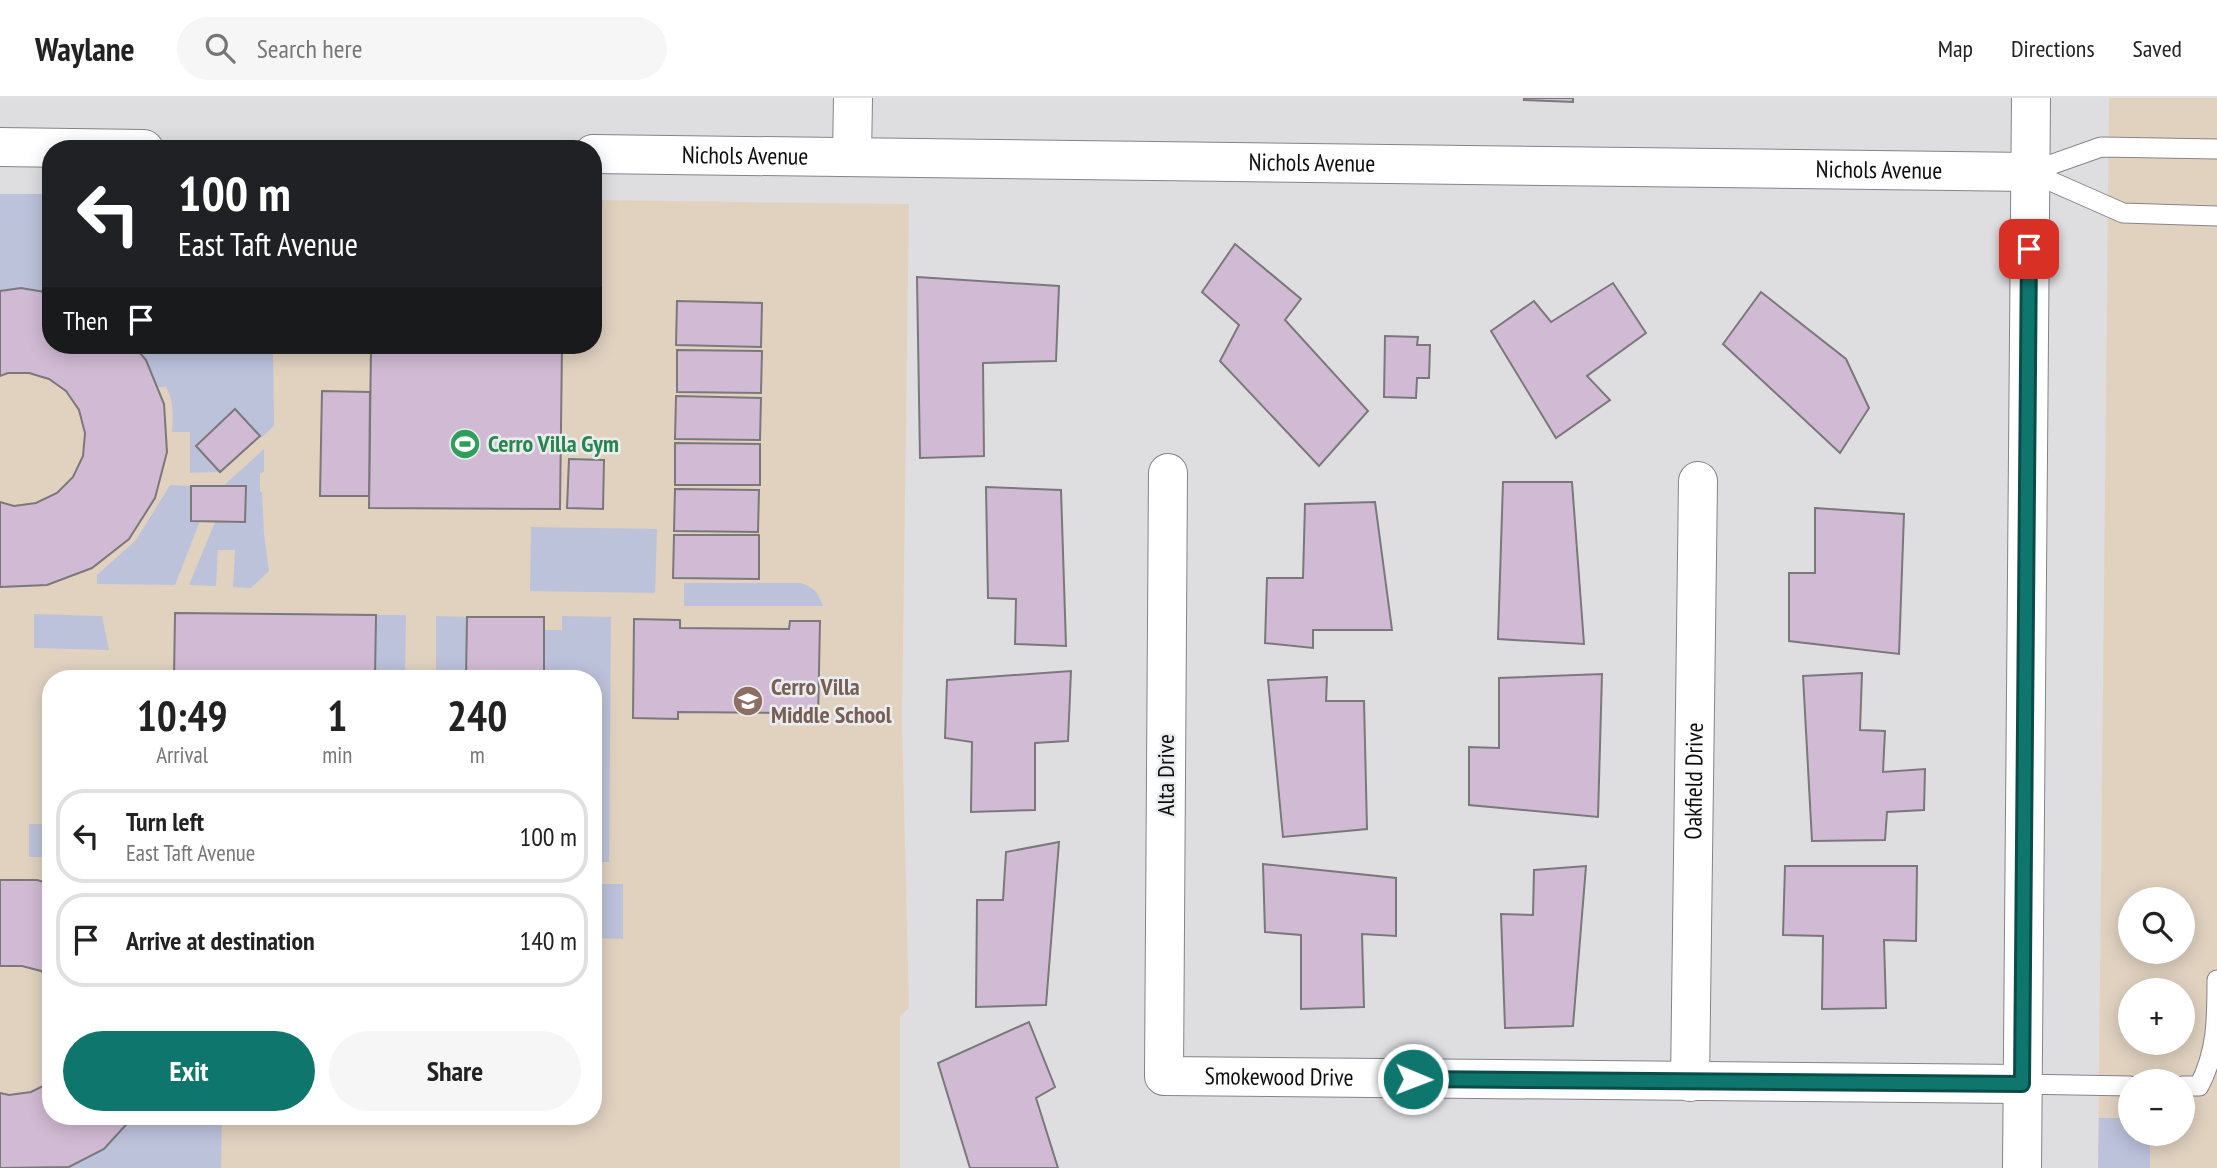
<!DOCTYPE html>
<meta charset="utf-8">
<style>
body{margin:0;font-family:"PT Sans Narrow",sans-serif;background:#f6f6f6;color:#222;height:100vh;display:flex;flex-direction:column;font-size:26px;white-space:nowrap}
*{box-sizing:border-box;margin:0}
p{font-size:23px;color:#767676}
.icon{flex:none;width:38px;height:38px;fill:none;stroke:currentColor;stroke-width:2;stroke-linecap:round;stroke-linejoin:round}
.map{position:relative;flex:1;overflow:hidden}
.details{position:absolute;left:42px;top:572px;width:560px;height:455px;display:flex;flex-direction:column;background:#fff;border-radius:28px;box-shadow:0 4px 18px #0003}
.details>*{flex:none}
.guide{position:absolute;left:42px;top:42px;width:560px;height:214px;border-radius:28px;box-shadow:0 4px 18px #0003;background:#202124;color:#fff;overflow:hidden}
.tools{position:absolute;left:2118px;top:789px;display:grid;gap:14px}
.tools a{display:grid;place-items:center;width:77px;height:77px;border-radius:50%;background:#fff;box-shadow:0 4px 18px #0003;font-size:35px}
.pin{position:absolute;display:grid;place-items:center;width:60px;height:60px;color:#fff;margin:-30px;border-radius:14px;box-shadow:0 4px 10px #0006}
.me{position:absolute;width:77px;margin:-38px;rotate:91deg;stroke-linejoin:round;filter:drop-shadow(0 0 5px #0008)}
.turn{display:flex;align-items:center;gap:24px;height:147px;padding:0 21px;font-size:32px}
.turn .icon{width:91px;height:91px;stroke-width:2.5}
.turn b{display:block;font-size:49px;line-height:60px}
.then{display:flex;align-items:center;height:66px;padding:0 21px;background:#0003;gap:14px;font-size:26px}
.eta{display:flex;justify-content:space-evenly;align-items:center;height:119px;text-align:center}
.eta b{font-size:42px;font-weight:800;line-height:49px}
.primary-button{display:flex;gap:14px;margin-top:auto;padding:14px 21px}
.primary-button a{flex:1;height:80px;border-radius:42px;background:#0f766e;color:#fff;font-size:28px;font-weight:800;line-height:80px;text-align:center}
.primary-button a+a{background:#f6f6f6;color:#222}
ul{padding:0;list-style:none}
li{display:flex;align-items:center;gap:21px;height:94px;margin:0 14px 10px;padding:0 7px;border:4px solid #e0e0e0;border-radius:28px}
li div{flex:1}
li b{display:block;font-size:26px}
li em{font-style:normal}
header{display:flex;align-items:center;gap:42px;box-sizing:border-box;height:98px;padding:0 35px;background:#fff;border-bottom:2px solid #e0e0e0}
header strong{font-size:33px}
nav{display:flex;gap:38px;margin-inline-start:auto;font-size:24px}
.search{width:490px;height:63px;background:#f6f6f6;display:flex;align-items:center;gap:18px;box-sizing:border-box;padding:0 24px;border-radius:38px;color:#767676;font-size:26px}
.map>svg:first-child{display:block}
.education{fill:#e1d2c0;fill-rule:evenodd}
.green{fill:#bcc2da}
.building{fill:#d1bbd4;stroke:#7a787a;stroke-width:2}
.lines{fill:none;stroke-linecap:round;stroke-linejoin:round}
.service-casing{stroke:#838486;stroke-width:21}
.minor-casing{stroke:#838486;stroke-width:40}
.tertiary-casing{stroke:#838486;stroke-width:40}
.service{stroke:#fff;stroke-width:19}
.minor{stroke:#fff;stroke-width:38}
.tertiary{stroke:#fff;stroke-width:38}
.route-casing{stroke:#0a4d48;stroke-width:18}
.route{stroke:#0f766e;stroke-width:12}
.labels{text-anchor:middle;stroke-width:5;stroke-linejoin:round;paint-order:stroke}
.street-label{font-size:24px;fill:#0d0d0e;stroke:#ebecee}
.leisure-label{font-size:24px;font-weight:bold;fill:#27864d;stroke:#ebecee;text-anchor:start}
.education-label{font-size:24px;font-weight:bold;fill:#785e54;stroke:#ebecee;text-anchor:start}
</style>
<header>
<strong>Waylane</strong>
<div class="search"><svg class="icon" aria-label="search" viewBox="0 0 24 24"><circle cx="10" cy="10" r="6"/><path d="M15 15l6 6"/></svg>Search here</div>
<nav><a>Map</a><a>Directions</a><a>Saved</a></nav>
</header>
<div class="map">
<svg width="2217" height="1070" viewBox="0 0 2217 1070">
<rect width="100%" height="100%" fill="#dedee1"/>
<g class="education">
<path d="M2109 0H2217V1070H2098ZM2130 802H2182V854H2130ZM2130 892H2182V945H2130ZM2130 984H2182V1036H2130Z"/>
<path d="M0 96H51V247H593V102L909 106 902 624 909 910 900 918V1070H0ZM51 581H593V1018H51Z"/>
</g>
<g class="green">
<path d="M0 96H51V195L21 190 0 193Z"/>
<path d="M133 247H273L274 328 261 340 235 311 196 348 220 374 190 375V334H172C173 317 174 304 166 289H157L146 262Z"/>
<path d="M264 351V374L260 375V394H262L264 436 269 473 251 490 233 489 235 452H218L216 488 189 487 215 424H245L246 389 223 388Z"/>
<path d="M170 387 191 388V423H200L175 487 97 486V477L136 442Z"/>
<path d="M531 429 657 431 655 495 530 493Z"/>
<path d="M684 485H801C815 490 818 495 823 508H684Z"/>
<path d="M34 516 102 518 109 552 34 550Z"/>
<path d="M376 517H406L405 581H375Z"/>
<path d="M436 518 467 519 466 581H436Z"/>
<path d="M562 518 611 519 609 764H593V581H544V532H562Z"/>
<rect x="29" y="726" width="22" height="33"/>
<path d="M593 786H623V841L593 840Z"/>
<path d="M134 1019H222L221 1070H68L104 1050Z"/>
<path d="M2099 1020H2130V1036H2150V1070H2098Z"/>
</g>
<g class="building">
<path d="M1524 0H1573V4L1524 2Z"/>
<path d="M1235 146 1301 201 1285 222 1368 313 1319 368 1220 263 1239 227 1202 194Z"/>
<path d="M917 179 1059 188 1056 263 983 265 984 358 920 360Z"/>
<path d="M1613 185 1646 235 1587 278 1610 302 1556 340 1491 233 1534 203 1551 224Z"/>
<path d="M21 190 51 195V247H133L146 262 164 306 167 354 155 400 129 441 92 470 47 487 0 489V404L14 408 36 405 57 395 73 379 83 358 85 335 79 312 66 293 49 281 29 275H8L0 278V193Z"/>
<path d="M1761 194 1846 261 1869 310 1840 355 1723 246Z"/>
<path d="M677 203 762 205 761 249 676 247Z"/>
<path d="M1385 238 1418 239 1417 247H1430L1429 280H1417L1416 300 1384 299Z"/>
<path d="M371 247H562L560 411 369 410Z"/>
<path d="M677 252 762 253 761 295 677 294Z"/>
<path d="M322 293 370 294 369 398H320Z"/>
<path d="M676 298 761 300 760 342 675 341Z"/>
<path d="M235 311 260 338 220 374 196 348Z"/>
<path d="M675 345 760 346V387H675Z"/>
<path d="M569 361 604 362 603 411 567 410Z"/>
<path d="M1503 384H1572L1584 546 1498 541Z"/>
<path d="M191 388H246L245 424 191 423Z"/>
<path d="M986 389 1061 392 1066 548 1015 546 1016 501 988 500Z"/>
<path d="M675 391 759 392 758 434 674 433Z"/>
<path d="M1375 404 1392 532H1313V550L1265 545 1267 480H1303L1305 406Z"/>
<path d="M1815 410 1904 416 1899 556 1789 543V475H1815Z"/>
<path d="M674 437H759V481L673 480Z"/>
<path d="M175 515 376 517 375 581H174Z"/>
<path d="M467 519H544V581H466Z"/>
<path d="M634 521 680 522V530L789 531 790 523H820L818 623H789L790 615 678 614V621L633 620Z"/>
<path d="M1071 573 1068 643 1035 645V712L971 714 972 644 945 640 947 582Z"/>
<path d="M1862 575 1860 632 1885 633 1883 674 1925 671 1924 712 1887 714 1885 742 1812 743 1803 578Z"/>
<path d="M1602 576 1598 719 1469 707V649L1499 650V580Z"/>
<path d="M1327 579 1326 603H1364L1367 731 1283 739 1268 582Z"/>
<path d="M1059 744 1046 907 976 909 977 802H1003L1006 754Z"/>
<path d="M1263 766 1396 780V838L1362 836 1364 909 1301 911V837L1265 834Z"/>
<path d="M1586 768 1573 928 1505 930 1501 816 1533 817 1534 772Z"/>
<path d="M1785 768H1917L1916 843 1884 842 1886 910 1822 911 1823 838 1783 837Z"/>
<path d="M0 782H37L51 786V880L41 873 22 868H0Z"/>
<path d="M1029 924 1055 989 1036 1000 1058 1070H970L938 965Z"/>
<path d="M51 984V1018H134L104 1051 69 1069 0 1070V995L9 997 31 994Z"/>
</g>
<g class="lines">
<g class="service-casing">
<g id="service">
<path d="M2030 74 2123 115 2217 118"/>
<path d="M2030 74 2101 49 2217 51"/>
<path d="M2022 986 2130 988"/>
<path d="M2182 988H2199C2217 954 2217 921 2217 882"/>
</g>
</g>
<g class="minor-casing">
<g id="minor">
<path id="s1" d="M1168 375 1164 978 2022 986"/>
<path id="s2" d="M1690 984 1698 383"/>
</g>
</g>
<g class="tertiary-casing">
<g id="tertiary">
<path d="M0 49 144 51"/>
<path id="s3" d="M593 56 2030 74"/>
<path d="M852 59 853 0"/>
<path d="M2022 1070 2031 0"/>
</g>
</g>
<use href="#service" class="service"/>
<use href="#minor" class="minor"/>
<use href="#tertiary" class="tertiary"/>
</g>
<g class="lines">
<g class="route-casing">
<path id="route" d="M1413 981 2022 986 2029 151"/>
</g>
<use href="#route" class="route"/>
</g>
<defs>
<g id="stadium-disc" transform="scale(1.575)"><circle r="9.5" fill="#2e9e5b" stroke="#ebecee"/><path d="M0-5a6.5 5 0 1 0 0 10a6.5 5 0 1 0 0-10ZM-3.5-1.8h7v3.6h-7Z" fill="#fff"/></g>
<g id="school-disc" transform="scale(1.575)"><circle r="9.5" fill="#8d6e63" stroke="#ebecee"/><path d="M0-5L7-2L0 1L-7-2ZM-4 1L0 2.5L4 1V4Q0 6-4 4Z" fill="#fff"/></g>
</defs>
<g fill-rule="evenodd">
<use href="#stadium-disc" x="465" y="346"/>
<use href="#school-disc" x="748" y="603"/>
</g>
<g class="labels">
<g class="street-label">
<text dy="8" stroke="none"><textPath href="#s3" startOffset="152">Nichols Avenue</textPath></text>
<text dy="8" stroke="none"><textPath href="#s3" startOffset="719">Nichols Avenue</textPath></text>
<text dy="8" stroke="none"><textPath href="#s3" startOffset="1286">Nichols Avenue</textPath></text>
<text transform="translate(1166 677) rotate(-90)" y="8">Alta Drive</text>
<text dy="8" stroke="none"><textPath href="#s2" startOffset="301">Oakfield Drive</textPath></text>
<text dy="8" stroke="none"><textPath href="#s1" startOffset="718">Smokewood Drive</textPath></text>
</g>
<g class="leisure-label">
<text x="488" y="354">Cerro Villa Gym</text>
</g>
<g class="education-label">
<text x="771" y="597">Cerro Villa<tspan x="771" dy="28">Middle School</tspan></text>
</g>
</g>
</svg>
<div class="tools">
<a><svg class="icon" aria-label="search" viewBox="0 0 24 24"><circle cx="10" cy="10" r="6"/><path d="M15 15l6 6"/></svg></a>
<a>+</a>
<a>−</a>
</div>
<div class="pin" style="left:2029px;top:151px;background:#d93025"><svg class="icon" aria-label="arrive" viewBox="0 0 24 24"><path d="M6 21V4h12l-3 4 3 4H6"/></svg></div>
<svg class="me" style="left:1413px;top:981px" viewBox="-20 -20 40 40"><circle r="17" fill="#0f766e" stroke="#fff" stroke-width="3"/><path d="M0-11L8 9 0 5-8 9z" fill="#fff"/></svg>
<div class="guide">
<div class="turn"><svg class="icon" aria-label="left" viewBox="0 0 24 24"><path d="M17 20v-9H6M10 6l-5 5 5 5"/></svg><div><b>100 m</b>East Taft Avenue</div></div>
<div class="then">Then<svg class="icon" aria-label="arrive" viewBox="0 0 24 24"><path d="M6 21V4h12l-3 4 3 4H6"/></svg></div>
</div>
<section class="details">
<div class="eta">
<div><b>10:49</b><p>Arrival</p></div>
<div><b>1</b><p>min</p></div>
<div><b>240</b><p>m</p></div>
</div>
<ul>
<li><svg class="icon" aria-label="left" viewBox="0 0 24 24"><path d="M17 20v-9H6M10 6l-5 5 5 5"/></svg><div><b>Turn left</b><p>East Taft Avenue</p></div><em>100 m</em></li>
<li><svg class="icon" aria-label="arrive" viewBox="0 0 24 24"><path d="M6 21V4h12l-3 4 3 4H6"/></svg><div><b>Arrive at destination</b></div><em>140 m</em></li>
</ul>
<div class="primary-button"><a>Exit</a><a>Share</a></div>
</section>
</div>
